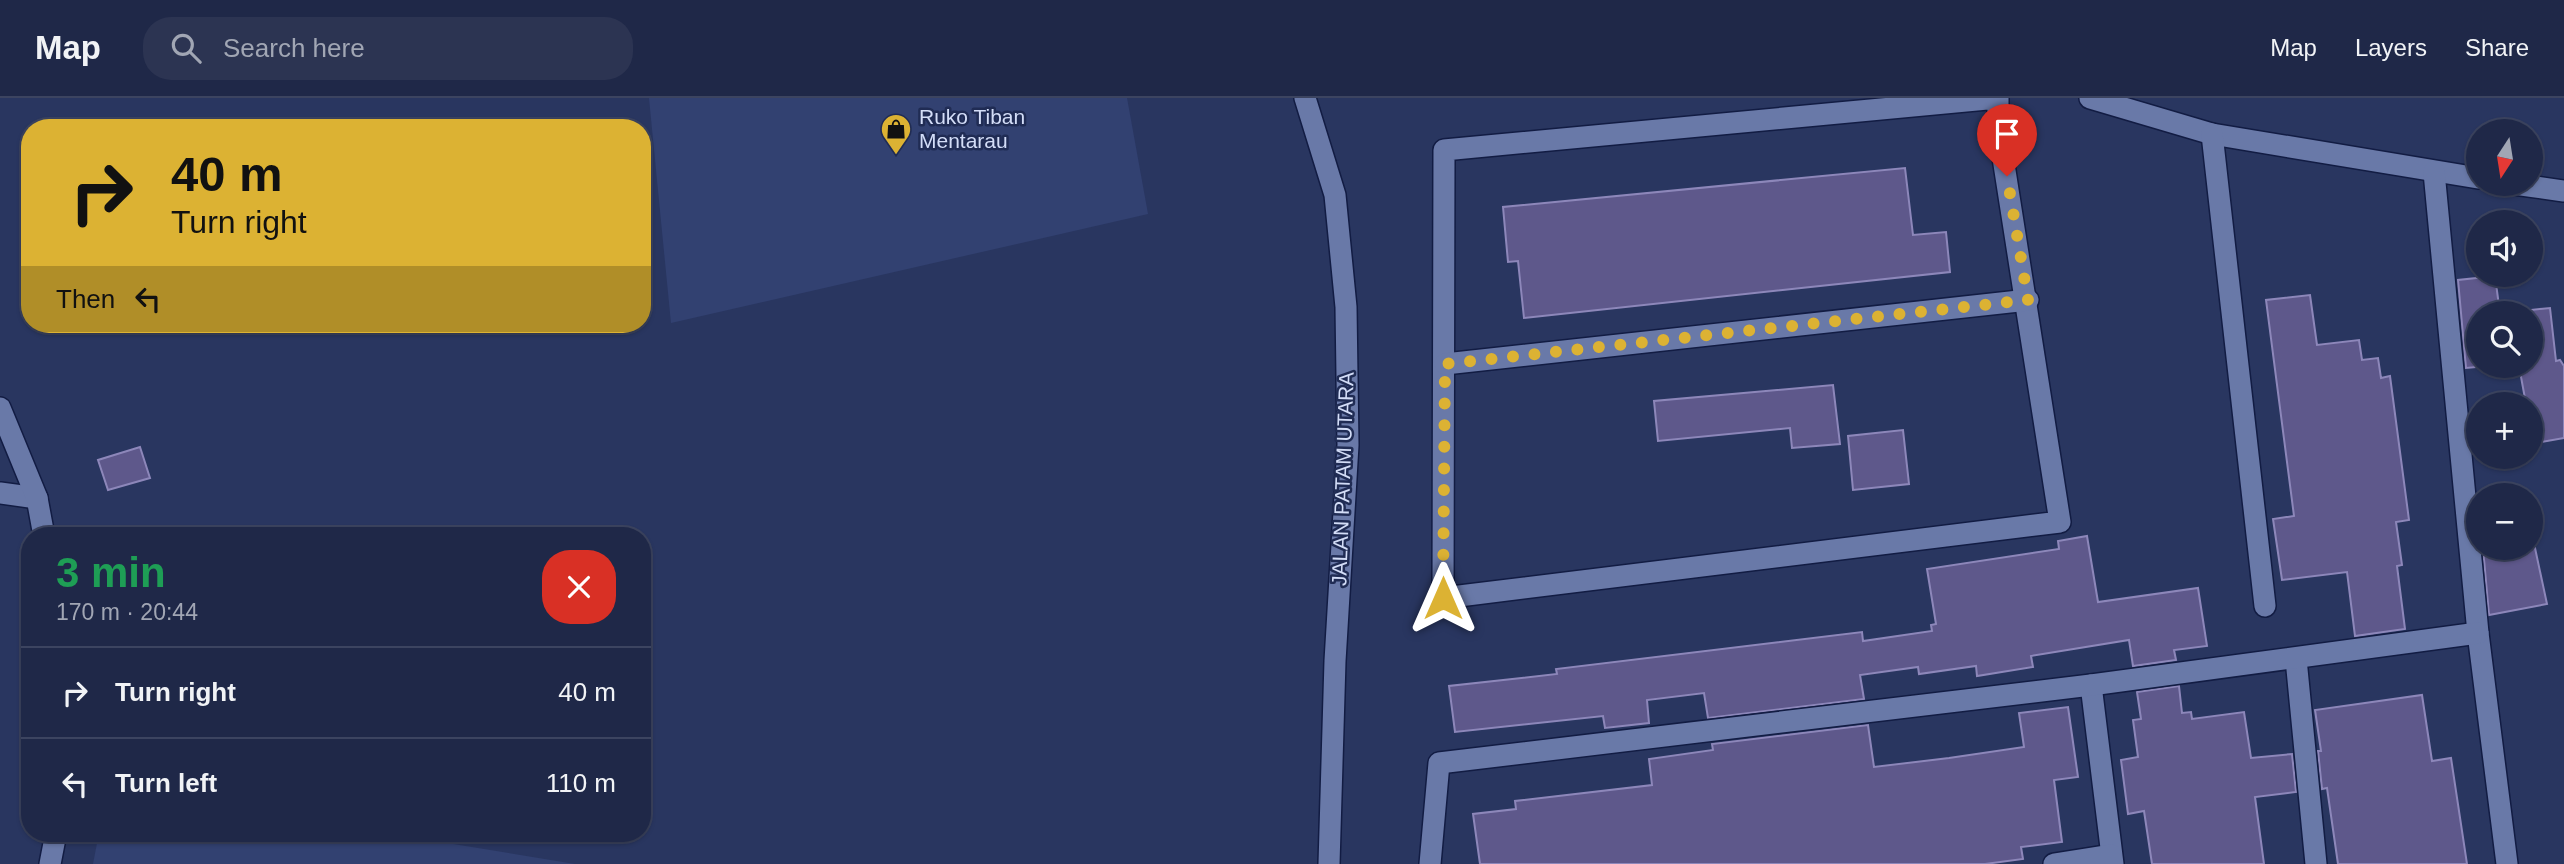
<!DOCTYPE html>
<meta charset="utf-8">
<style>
body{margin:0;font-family:Arial,sans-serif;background:#2c3452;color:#f1f3f6;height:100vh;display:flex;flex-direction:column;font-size:26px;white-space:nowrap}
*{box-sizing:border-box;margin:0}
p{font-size:23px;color:#a1a6b4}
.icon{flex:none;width:38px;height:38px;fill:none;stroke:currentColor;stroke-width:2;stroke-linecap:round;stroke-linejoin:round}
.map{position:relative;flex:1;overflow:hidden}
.side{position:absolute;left:21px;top:429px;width:630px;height:315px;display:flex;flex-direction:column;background:#1f2848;border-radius:28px;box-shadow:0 2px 5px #0004,0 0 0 2px #3c4460}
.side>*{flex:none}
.top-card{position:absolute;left:21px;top:21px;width:630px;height:214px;border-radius:28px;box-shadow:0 2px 5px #0004,0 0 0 2px #3c4460;background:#dcb233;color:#111;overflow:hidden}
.needle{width:46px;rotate:192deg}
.controls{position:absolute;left:2466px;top:21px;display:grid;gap:14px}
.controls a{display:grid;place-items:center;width:77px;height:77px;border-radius:50%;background:#1f2848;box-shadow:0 2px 5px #0004,0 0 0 2px #3c4460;font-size:35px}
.pin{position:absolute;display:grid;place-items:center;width:60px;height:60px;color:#fff;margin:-72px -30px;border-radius:50% 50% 50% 0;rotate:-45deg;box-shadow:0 0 7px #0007}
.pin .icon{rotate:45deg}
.me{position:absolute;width:77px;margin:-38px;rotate:0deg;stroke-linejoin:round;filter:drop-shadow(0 0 5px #0008)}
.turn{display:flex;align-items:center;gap:24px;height:147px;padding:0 35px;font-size:32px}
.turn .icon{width:91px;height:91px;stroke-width:2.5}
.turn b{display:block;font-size:49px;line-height:60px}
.then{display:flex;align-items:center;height:66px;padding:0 35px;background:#0003;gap:14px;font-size:26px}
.round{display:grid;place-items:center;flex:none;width:74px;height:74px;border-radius:28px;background:#2c3452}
.overview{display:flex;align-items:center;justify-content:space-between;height:119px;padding:0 35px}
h1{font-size:42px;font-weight:700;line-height:52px;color:#1e9e55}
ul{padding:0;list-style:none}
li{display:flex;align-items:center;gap:21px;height:91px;padding:0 35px;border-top:2px solid #3c4460}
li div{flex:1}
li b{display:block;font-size:26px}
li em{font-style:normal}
header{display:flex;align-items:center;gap:42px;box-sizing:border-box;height:98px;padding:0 35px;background:#1f2848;border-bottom:2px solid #3c4460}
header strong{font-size:33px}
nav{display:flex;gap:38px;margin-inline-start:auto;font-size:24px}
.search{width:490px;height:63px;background:#2c3452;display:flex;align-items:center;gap:18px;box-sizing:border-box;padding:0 24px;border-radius:28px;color:#a1a6b4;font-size:26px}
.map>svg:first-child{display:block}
.built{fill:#324171}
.building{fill:#5e588b;stroke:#8d87ba;stroke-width:2}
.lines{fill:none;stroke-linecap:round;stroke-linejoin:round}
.lane-casing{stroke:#121c43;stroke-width:24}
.street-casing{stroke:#121c43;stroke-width:24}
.lane{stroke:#6979a8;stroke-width:21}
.street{stroke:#6979a8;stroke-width:21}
.route{stroke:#dcb233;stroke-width:12;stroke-dasharray:0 21.6}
.labels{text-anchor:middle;stroke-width:5;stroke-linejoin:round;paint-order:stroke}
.poi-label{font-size:21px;fill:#d3ddf7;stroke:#202c54;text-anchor:start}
.street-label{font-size:21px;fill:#d3ddf7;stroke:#202c54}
</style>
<header>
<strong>Map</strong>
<div class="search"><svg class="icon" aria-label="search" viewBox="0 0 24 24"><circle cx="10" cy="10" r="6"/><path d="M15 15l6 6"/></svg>Search here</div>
<nav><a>Map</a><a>Layers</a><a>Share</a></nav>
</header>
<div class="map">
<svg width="2564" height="766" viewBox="0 0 2564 766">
<rect width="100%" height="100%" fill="#293660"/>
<g class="built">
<path d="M649 0H1127L1148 116 671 225Z"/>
<path d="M99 735H386L575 766H93Z"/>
</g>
<g class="building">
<path d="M1905 70 1913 137 1946 134 1950 174 1524 220 1518 163 1508 164 1503 109Z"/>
<path d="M2495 178 2499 208 2512 207 2513 214 2550 210 2556 263 2560 262 2564 268V340L2530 346V306H2526L2519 268H2530V215H2478V268H2488L2466 270 2458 182Z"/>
<path d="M2310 197 2317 247 2359 242 2362 262 2378 260 2381 280 2390 278 2409 422 2396 424 2402 467 2397 468 2405 531 2355 538 2347 474 2282 482 2273 421 2294 418 2266 202Z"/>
<path d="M1833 287 1840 346 1792 350 1790 330 1658 343 1654 303Z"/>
<path d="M1903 332 1909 386 1853 392 1848 338Z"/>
<path d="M140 349 150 380 108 392 98 362Z"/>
<path d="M2087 438 2098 504 2198 490 2207 548 2174 552 2176 562 2133 568 2129 542 2031 558 2033 569 1977 578 1976 568 1919 576 1918 569 1860 577 1864 601 1708 620 1704 595 1647 602 1649 625 1605 630 1603 618 1455 634 1449 588 1557 576 1556 571 1862 534 1863 543 1932 533 1931 527 1936 526 1927 471 2059 451 2058 443Z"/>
<path d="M2483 450H2535L2547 506 2489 517Z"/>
<path d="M2179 588 2182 615 2191 614 2192 621 2244 614 2251 660 2292 656 2296 694 2255 699 2264 766H2152L2144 713 2128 716 2121 662 2138 659 2133 622 2141 621 2137 594Z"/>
<path d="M2422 597 2432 663 2451 660 2467 766H2338L2327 690 2322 691 2318 653H2321L2315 612Z"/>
<path d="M2068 609 2078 679 2054 682 2062 744 2021 749 2023 761 1985 766H1480L1473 716 1516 711 1515 703 1652 687 1649 661 1713 652 1712 646 1868 627 1874 669 1949 660 2024 649 2019 615Z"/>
</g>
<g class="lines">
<g class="lane-casing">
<path id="lane" d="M0 395 37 400"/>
</g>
<g class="street-casing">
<g id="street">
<path d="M1305 0 1335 97 1346 209 1348 347 1335 563 1329 766"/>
<path d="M1998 0V28L2060 424 1443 500 1444 52Z"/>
<path d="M2090 0 2212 36 2478 80"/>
<path d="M2212 36 2265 508"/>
<path d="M2434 74 2478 535 2507 766"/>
<path d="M2514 86 2564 93"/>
<path d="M1445 266 2028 202"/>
<path d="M0 310 37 400 44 438"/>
<path d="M2296 561 2316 766"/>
<path d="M2091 587 2113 766"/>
<path d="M50 766 56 735"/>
<path d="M1430 766 1439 665 2091 587 2478 535"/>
<path d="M2054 766 2111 757"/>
</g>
</g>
<use href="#lane" class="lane"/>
<use href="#street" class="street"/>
</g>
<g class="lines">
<path class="route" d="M1443 500 1445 266 2028 202 2007 78"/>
</g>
<defs>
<g id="shop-pin" transform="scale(1.575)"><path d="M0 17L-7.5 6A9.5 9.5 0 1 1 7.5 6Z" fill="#dcb233" stroke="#202c54"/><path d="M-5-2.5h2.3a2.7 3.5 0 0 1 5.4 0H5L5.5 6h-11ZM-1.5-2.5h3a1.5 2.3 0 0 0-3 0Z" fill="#111"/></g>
</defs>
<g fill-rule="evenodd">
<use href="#shop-pin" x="896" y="31"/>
</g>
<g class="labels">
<g class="poi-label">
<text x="919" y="26">Ruko Tiban<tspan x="919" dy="24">Mentarau</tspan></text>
</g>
<g class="street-label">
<text transform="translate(1343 381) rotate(-88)" y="7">JALAN PATAM UTARA</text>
</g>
</g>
</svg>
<div class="controls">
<a><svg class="needle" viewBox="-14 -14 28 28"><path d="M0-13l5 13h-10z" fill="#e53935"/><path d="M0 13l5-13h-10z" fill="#a1a6b4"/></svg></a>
<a><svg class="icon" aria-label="sound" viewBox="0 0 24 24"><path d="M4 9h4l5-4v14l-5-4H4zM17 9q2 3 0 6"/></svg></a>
<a><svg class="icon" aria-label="search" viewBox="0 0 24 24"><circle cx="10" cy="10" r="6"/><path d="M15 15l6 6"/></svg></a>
<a>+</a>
<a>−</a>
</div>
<div class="pin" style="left:2007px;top:78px;background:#d93025"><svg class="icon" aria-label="arrive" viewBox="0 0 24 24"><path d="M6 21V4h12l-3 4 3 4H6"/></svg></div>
<svg class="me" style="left:1443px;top:500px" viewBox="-20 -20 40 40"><path d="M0-17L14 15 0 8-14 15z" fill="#dcb233" stroke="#fff" stroke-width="4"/></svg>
<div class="top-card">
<div class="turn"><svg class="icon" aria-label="right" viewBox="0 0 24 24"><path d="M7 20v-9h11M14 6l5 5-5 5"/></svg><div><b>40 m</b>Turn right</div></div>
<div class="then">Then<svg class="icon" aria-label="left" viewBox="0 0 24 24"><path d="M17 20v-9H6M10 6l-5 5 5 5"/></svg></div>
</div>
<section class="side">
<div class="overview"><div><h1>3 min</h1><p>170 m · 20:44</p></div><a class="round" style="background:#d93025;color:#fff"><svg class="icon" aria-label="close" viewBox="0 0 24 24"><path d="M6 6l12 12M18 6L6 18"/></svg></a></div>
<ul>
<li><svg class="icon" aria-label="right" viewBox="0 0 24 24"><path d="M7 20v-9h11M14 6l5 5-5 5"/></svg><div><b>Turn right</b></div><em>40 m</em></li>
<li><svg class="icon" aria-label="left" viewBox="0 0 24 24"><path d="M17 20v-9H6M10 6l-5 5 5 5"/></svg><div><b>Turn left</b></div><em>110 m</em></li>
</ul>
</section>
</div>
